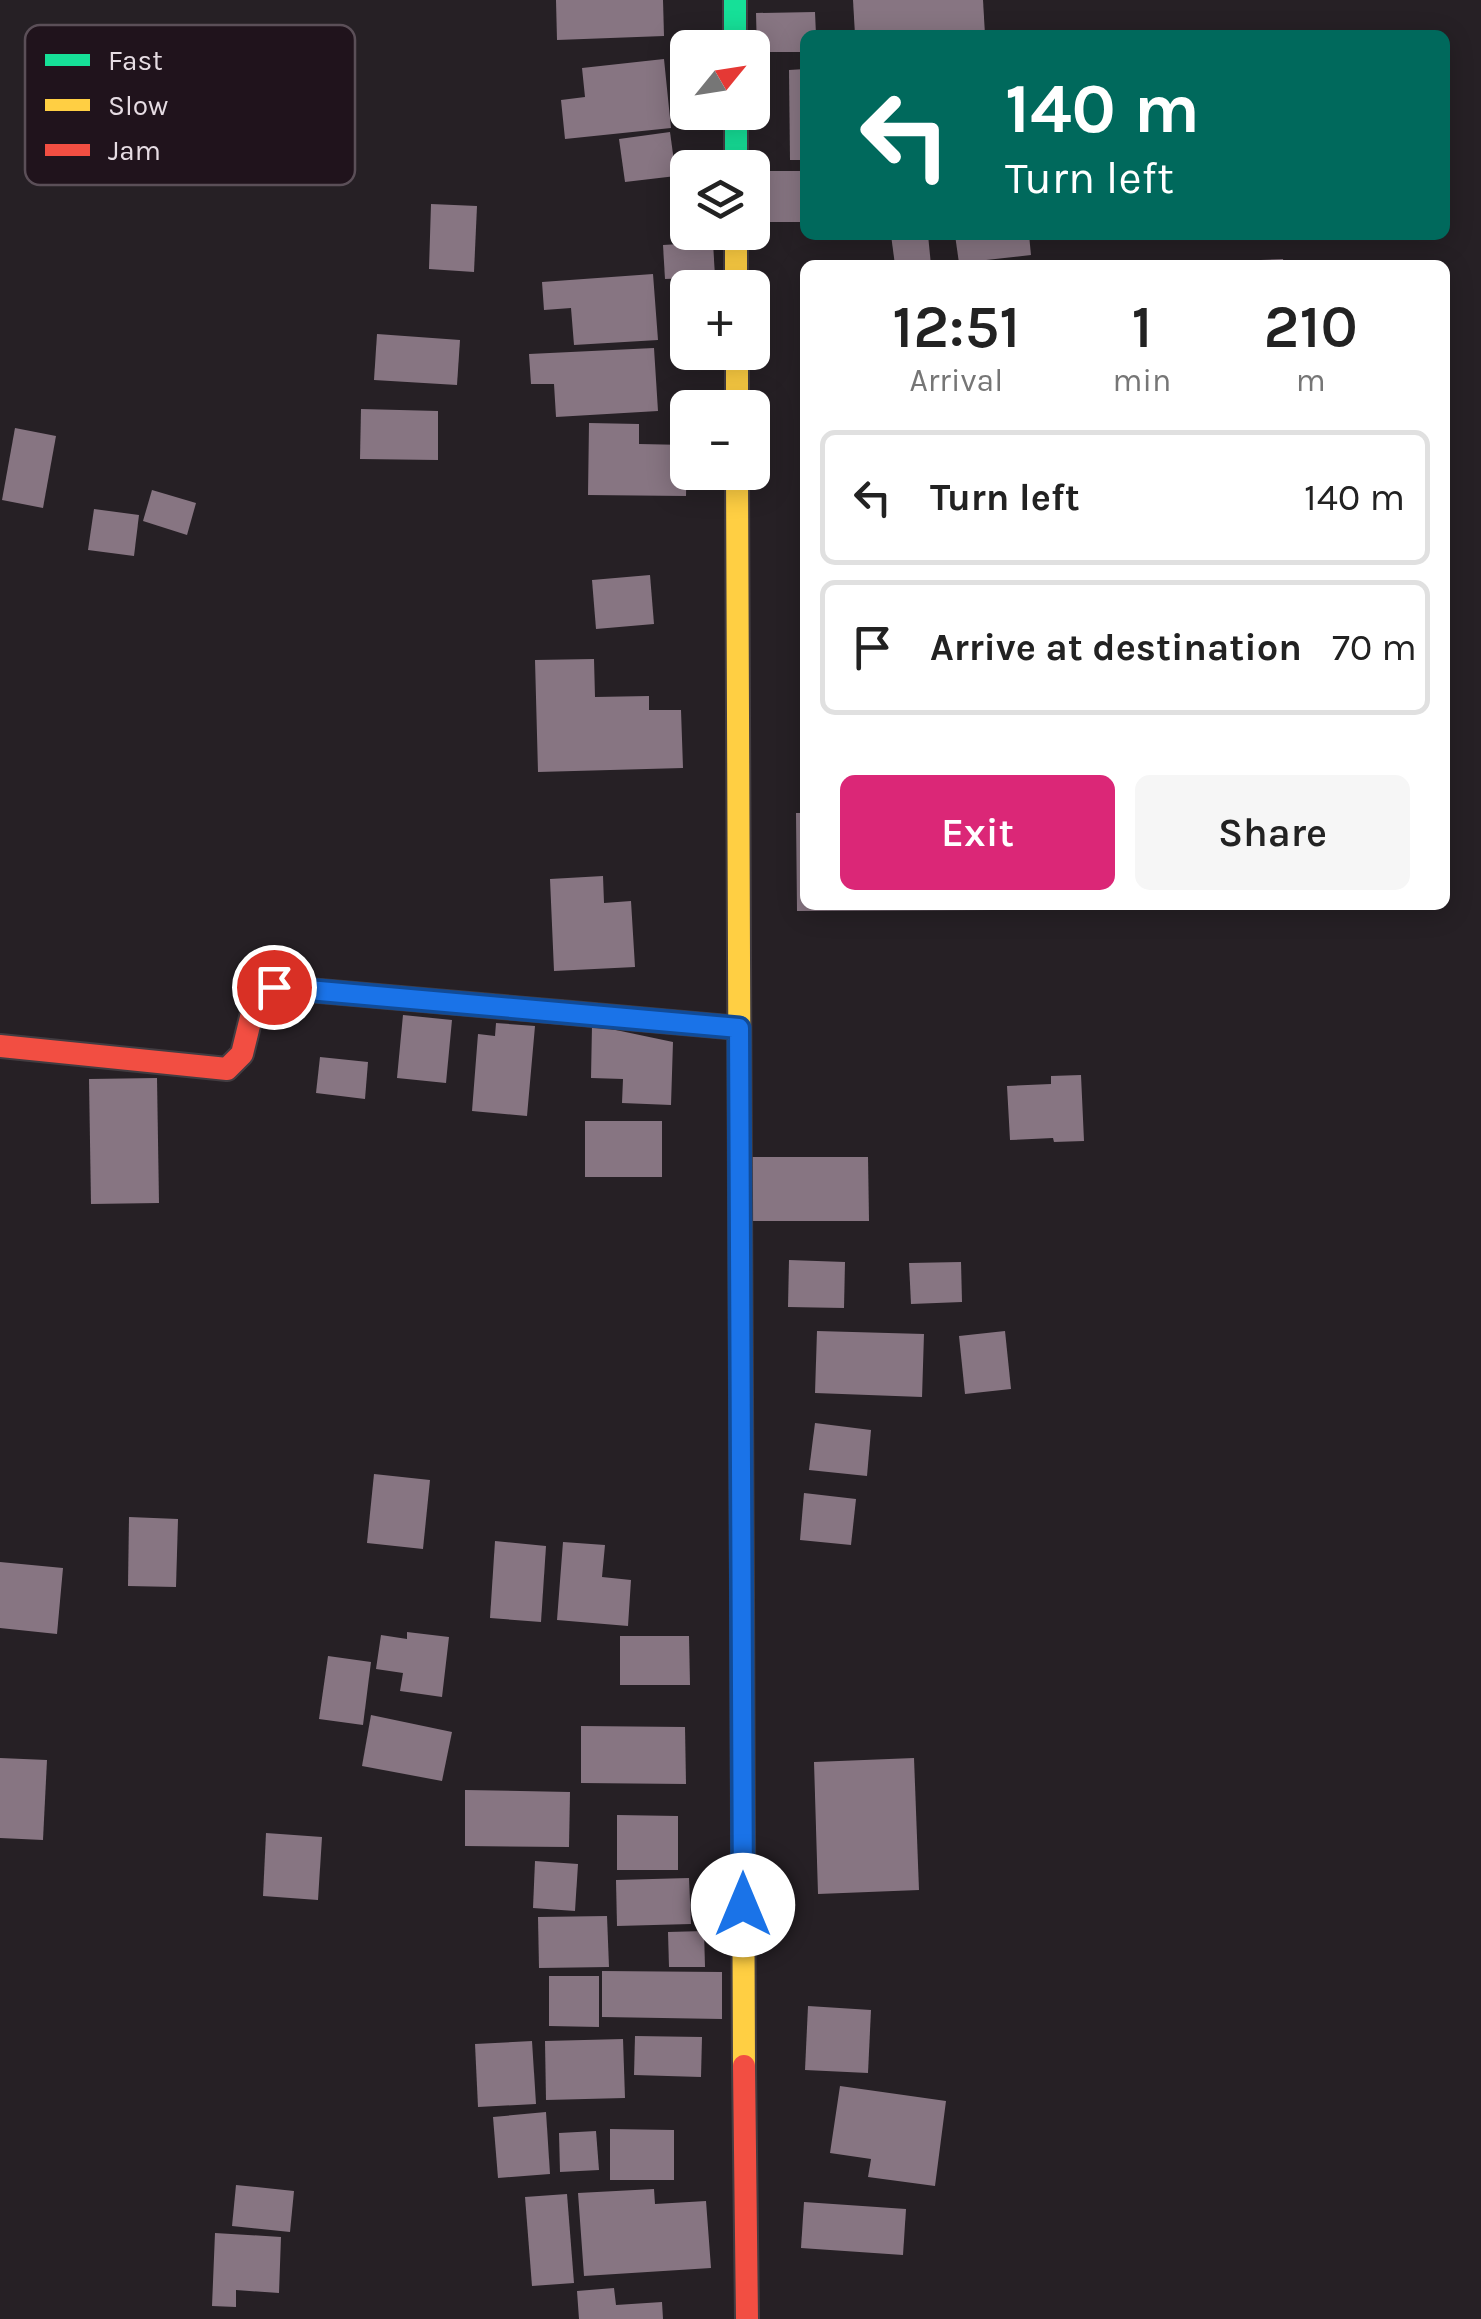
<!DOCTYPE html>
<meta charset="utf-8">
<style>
body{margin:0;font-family:Karla,sans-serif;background:#f6f6f6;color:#222;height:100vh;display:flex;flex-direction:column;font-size:38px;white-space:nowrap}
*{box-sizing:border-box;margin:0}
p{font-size:32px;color:#767676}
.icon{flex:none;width:55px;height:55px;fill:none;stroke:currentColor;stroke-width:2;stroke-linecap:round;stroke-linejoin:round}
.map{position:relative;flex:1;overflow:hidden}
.drawer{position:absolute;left:800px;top:260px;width:650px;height:650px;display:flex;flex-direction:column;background:#fff;border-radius:15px;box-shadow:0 5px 25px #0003}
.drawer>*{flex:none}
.hud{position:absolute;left:800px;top:30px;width:650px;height:210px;border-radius:15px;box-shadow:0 5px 25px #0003;background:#00695c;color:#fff;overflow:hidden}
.needle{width:65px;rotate:60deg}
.buttons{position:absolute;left:670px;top:30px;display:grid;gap:20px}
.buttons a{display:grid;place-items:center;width:100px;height:100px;border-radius:15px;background:#fff;box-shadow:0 5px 25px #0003;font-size:50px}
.pin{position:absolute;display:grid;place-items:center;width:85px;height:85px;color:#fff;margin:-42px;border:5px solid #fff;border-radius:50%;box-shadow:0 2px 10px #0007}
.me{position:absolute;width:110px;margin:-55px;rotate:0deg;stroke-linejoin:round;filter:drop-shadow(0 0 8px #0008)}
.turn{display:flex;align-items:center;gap:35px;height:210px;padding:0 40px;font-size:45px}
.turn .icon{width:130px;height:130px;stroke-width:2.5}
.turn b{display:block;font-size:70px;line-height:85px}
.eta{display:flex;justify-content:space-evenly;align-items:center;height:170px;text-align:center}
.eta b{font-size:60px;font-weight:600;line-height:70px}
.cta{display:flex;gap:20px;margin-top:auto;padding:20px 40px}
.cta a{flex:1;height:115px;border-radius:15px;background:#db2777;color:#fff;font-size:40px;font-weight:600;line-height:115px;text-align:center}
.cta a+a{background:#f6f6f6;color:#222}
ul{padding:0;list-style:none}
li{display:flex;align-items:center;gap:30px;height:135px;margin:0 20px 15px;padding:0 20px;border:5px solid #e0e0e0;border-radius:15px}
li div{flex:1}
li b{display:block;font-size:38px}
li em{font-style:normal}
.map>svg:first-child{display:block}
.building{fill:#877582}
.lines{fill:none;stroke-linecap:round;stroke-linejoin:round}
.fast-casing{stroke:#423c41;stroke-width:26}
.slow-casing{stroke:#423c41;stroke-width:26}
.jam-casing{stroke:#423c41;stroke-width:26}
.fast{stroke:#16e098;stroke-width:22}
.slow{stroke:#ffcf43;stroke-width:22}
.jam{stroke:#f24e42;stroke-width:22}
.route-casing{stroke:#114b97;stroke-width:25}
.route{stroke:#1a73e8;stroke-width:18}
.key{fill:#20131c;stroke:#5b4f58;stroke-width:2.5}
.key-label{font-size:28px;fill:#e6dce3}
</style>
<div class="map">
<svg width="1481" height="2319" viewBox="0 0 1481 2319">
<rect width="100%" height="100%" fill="#262025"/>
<g class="building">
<path d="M556 0H663L664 36 557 40Z"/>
<path d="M853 0H983L985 35H855Z"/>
<path d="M815 12 816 35H805V52H757L756 13Z"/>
<path d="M664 59 671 128 565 139 561 100 585 97 582 68Z"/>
<path d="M805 69V160H790L789 70Z"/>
<path d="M670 132 676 176 625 182 619 139Z"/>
<path d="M767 171H805V222H768Z"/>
<path d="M431 204 477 206 474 272 429 269Z"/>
<path d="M891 235H928L931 265H895Z"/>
<path d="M955 235H1029L1031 255 959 263Z"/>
<path d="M713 242 715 277 665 279 663 245Z"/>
<path d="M1283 259 1284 265H1216V262Z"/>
<path d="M653 274 658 340 574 345 571 308 544 310 542 282Z"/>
<path d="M377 334 460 340 457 385 374 380Z"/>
<path d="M654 348 658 411 556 417 554 384H531L529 354Z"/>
<path d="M361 409 438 411V460L360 459Z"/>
<path d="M589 423 639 424V444L687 445 686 496 588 495Z"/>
<path d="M15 428 56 436 43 508 2 500Z"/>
<path d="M152 490 196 503 187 535 143 521Z"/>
<path d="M94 509 139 515 134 556 88 550Z"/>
<path d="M650 575 654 624 596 629 592 580Z"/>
<path d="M594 659 595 697 649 696V710H681L683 768 538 772 535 660Z"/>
<path d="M796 813H805V905H993V910L797 911Z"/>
<path d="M603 876 604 903 631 901 635 967 554 971 550 879Z"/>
<path d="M403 1015 452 1020 446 1083 397 1078Z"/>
<path d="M496 1023 535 1026 527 1116 472 1111 478 1034 495 1036Z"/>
<path d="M592 1025 673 1042 671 1105 622 1103 623 1079 591 1078Z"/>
<path d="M320 1057 368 1062 365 1099 316 1093Z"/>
<path d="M1081 1075 1084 1141 1054 1142 1053 1138 1010 1140 1007 1086 1051 1084V1076Z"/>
<path d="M157 1078 159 1203 91 1204 89 1079Z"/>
<rect x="585" y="1121" width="77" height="56"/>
<path d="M751 1157H868L869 1221H751Z"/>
<path d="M789 1260 845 1262 844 1308 788 1307Z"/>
<path d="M961 1262 962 1302 911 1304 909 1263Z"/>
<path d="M817 1331 924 1334 922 1397 815 1393Z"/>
<path d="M1005 1331 1011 1389 965 1394 959 1336Z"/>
<path d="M815 1423 871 1430 867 1476 809 1470Z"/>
<path d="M374 1474 430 1480 423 1549 367 1543Z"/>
<path d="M804 1493 856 1499 851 1545 800 1540Z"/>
<path d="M129 1517 178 1519 176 1587 128 1586Z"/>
<path d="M495 1541 546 1546 541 1622 490 1618Z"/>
<path d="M563 1542 605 1545 602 1577 631 1580 628 1626 557 1620Z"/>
<path d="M0 1562 63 1568 57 1634 0 1628Z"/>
<path d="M407 1632 449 1637 442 1697 400 1691 403 1673 376 1669 381 1635 407 1639Z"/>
<path d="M620 1636H689L690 1685H620Z"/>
<path d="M328 1656 371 1662 363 1725 319 1719Z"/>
<path d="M371 1715 452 1732 442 1781 362 1766Z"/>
<path d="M581 1726 685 1727 686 1784 581 1783Z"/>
<path d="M0 1758 47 1760 43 1840 0 1838Z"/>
<path d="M914 1758 919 1890 818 1894 814 1762Z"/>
<path d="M465 1790 570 1792 569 1847 465 1846Z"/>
<path d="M617 1815 678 1816V1870H617Z"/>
<path d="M266 1833 322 1837 318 1900 263 1896Z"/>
<path d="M535 1861 578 1864 575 1911 533 1908Z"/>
<path d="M689 1878 691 1924 617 1926 616 1880Z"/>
<path d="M607 1916 609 1967 539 1968 538 1917Z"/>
<path d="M704 1931 705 1967H669L668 1932Z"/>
<path d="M602 1971 722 1972V2019L602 2017Z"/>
<path d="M549 1976H599V2027L549 2026Z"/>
<path d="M808 2006 871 2010 868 2073 805 2070Z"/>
<path d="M635 2036 702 2037 701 2077 634 2075Z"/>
<path d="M623 2039 625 2098 546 2100 545 2041Z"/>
<path d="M532 2041 536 2104 478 2107 475 2044Z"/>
<path d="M840 2086 946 2101 935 2186 868 2177 871 2159 830 2153Z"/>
<path d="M546 2112 550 2174 498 2178 493 2117Z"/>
<path d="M610 2129 674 2130V2180H610Z"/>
<path d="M596 2131 599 2170 560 2172 559 2133Z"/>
<path d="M236 2185 294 2191 290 2232 232 2226Z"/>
<path d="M654 2189 655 2204 706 2201 711 2268 584 2276 578 2193Z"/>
<path d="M567 2194 574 2283 532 2286 525 2197Z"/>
<path d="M804 2202 906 2209 903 2255 801 2248Z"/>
<path d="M215 2233 281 2237 279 2293 236 2290V2307L212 2306Z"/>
<path d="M614 2288 616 2305 662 2302 663 2319H579L577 2291Z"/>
</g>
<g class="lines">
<g class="fast-casing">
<g id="fast">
<path d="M735 0V48"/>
<path d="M736 112V168"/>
<path d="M560 1012 739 1028"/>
</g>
</g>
<g class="slow-casing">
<g id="slow">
<path d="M736 232V288"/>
<path d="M737 352V408"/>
<path d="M737 472 740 1197"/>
<path d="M742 1597 744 2066"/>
</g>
</g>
<g class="jam-casing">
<g id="jam">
<path d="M0 1046 227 1069 242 1054 255 1001 274 987 560 1012"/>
<path d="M740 1197 742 1597"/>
<path d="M744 2066 747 2319"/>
</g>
</g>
<use href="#fast" class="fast"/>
<use href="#slow" class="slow"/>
<use href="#jam" class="jam"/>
</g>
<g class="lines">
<g class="route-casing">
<path id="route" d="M274 987 739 1028 743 1905"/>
</g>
<use href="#route" class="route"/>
</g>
<rect x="25" y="25" width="330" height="160" rx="15" class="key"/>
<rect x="45" y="54" width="45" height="12" fill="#16e098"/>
<rect x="45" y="99" width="45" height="12" fill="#ffcf43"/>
<rect x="45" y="144" width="45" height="12" fill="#f24e42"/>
<g class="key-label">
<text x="108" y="70">Fast</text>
<text x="108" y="115">Slow</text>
<text x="108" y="160">Jam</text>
</g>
</svg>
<div class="buttons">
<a><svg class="needle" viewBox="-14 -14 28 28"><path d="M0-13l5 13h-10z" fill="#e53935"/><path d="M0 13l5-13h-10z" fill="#767676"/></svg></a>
<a><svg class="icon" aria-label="layers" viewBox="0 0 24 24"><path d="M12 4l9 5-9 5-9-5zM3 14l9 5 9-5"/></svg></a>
<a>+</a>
<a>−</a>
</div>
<div class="pin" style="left:274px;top:987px;background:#d93025"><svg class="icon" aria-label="arrive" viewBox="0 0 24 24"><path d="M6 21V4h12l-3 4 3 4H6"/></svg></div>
<svg class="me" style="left:743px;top:1905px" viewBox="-20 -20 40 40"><circle r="19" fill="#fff"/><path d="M0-13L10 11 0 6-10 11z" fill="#1a73e8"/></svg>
<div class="hud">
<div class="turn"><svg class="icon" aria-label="left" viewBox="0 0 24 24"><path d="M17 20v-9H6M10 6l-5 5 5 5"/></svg><div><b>140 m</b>Turn left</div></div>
</div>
<section class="drawer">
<div class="eta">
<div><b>12:51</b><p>Arrival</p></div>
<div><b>1</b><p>min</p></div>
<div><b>210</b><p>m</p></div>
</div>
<ul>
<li><svg class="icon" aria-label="left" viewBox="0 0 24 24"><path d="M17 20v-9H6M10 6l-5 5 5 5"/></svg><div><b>Turn left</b></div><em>140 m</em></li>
<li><svg class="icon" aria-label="arrive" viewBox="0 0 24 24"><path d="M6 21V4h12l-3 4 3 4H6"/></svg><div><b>Arrive at destination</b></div><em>70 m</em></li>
</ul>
<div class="cta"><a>Exit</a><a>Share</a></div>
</section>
</div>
